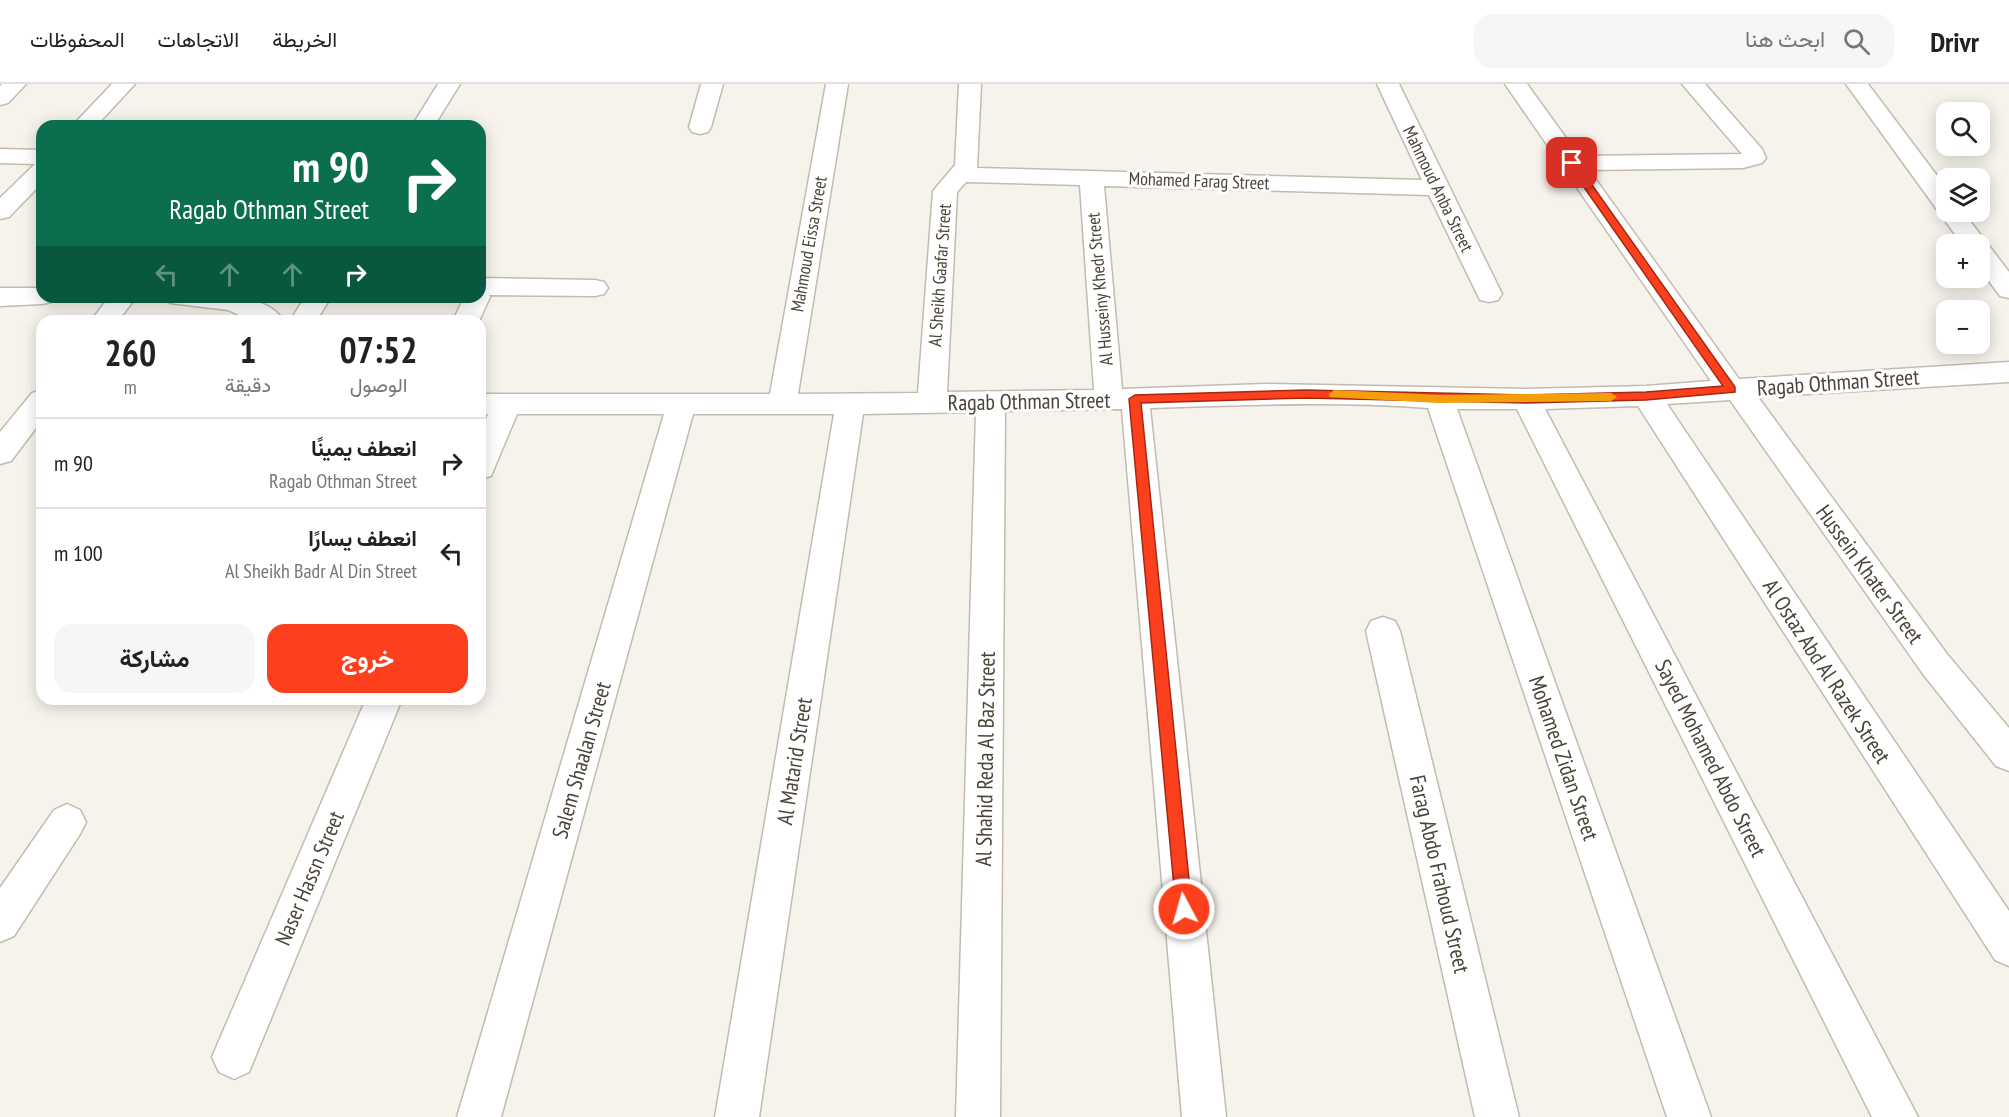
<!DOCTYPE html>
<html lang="ar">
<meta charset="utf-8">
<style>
body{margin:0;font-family:"PT Sans Narrow",Vazirmatn,sans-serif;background:#f6f6f6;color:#222;direction:rtl;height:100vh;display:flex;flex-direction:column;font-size:22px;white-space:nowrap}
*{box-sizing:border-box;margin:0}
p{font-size:20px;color:#767676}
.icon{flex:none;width:33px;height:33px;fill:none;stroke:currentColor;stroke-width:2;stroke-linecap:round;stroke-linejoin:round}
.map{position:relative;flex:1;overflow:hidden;direction:ltr}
.details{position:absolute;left:36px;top:231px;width:450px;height:390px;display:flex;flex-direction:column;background:#fff;border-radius:18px;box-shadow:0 3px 15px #0003;direction:rtl}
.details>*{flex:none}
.banner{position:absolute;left:36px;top:36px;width:450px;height:183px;border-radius:18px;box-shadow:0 3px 15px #0003;direction:rtl;background:#0b6e4f;color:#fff;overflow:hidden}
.fabs{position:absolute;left:1936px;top:18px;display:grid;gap:12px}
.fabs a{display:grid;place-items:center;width:54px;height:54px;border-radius:12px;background:#fff;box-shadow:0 3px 15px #0003;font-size:30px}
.pin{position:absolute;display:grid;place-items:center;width:51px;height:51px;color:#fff;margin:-26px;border-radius:12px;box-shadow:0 3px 9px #0006}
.me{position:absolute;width:66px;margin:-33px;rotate:354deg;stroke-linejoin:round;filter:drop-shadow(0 0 4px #0008)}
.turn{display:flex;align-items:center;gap:21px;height:126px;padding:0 18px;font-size:27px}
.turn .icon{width:78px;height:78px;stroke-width:2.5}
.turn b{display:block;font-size:42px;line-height:51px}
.lanes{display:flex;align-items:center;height:57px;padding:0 18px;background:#0003;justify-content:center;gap:30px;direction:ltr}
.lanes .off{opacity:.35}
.eta{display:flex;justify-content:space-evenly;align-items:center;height:102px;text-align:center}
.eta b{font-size:36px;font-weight:700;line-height:42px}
.primary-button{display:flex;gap:12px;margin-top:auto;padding:12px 18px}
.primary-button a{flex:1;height:69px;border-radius:18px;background:#fc3f1d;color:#fff;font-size:24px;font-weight:700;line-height:69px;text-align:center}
.primary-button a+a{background:#f6f6f6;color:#222}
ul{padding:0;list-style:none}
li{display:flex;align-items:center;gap:18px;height:90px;padding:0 18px;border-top:2px solid #e0e0e0}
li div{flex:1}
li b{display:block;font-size:22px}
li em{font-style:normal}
header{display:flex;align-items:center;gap:36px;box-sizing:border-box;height:84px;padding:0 30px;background:#fff;border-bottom:2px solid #e0e0e0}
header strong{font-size:28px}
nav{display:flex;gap:33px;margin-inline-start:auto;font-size:21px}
.search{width:420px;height:54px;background:#f6f6f6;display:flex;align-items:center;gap:15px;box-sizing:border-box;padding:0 21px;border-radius:18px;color:#767676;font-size:22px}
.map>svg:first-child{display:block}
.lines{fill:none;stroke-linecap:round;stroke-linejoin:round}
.minor-casing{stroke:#c2bbae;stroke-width:3}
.minor{fill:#fff;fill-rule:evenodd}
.route{fill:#fc3f1d;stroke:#a42913;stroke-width:1.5}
.slow{fill:#f59e0b}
.labels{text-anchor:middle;stroke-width:6;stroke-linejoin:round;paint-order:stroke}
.far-street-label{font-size:18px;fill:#4b4439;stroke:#fff}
.street-label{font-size:22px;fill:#4b4439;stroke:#fff}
</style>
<header>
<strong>Drivr</strong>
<div class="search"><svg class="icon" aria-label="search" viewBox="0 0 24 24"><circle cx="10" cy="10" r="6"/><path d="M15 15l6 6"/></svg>ابحث هنا</div>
<nav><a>الخريطة</a><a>الاتجاهات</a><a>المحفوظات</a></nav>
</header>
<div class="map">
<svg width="2009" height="1033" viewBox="0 0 2009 1033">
<rect width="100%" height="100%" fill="#f6f3ec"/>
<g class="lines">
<g class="minor-casing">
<g id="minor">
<path d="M2 0H26L8 19 0 21V2Z"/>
<path d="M112 0H135L96 42H72Z"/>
<path d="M438 0H460L434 42H412Z"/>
<path d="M701 0H723L711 43 708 48 700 50 692 48 689 43Z"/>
<path d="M826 0H848L798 310 918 309 933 107 955 81 959 0H981L977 84 1422 96 1377 0H1399L1502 210 1498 216 1489 218 1480 216 1429 111 1104 102 1122 305 1265 300 1526 305 1646 302 1711 297 1505 0H1527L1579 72 1742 70 1682 0H1705L1762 65 1766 74 1762 79 1743 84 1589 86 1739 295 2009 278V298L1758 313 1947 570 2009 644V687L1996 682 1923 590 1730 316 1667 320 2009 827V882L1995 876 1638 322 1545 325 1918 1033H1872L1517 325H1457L1711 1033H1667L1428 324C1335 317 1243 321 1150 324L1226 1033H1182L1122 325 1005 327 1000 1033H956L976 328 863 330 759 1033H715L834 330H693L501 1033H457L664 330H517L491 392 480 395V349L488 330H480V310H770ZM966 98 1080 101 1094 306 947 308 957 108Z"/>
<path d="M1846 0H1868L1947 105V128H1963L2009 188V214L2000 212 1980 185V160H1962Z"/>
<path d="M0 65 42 66V99L9 133 0 135V114L35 80 0 79Z"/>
<path d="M480 194 595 196 604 198 608 204 604 210 595 212 489 211 490 213 479 237H453L464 213H480Z"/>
<path d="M0 204H42V213H55L51 218 42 220 0 222Z"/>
<path d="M109 213H136L118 237H91Z"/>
<path d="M166 213C200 213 263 204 284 237H252L228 226 170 219Z"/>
<path d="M305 213H331L316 237H290Z"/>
<path d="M42 306V336L11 377 0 380V348L32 309Z"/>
<path d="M1383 533 1395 537 1400 547 1519 1033H1475L1366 547 1371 537Z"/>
<path d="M366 615H402L249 988 234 995 219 988 212 973Z"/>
<path d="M67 720 80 726 86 738 80 750 14 852 0 858V804L54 726Z"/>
</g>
</g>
<use href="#minor" class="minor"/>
</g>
<path class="route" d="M1572 76 1575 77 1735 303V308L1646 316 1526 319 1306 314 1141 319 1192 825 1190 830 1184 833 1178 830 1176 825 1129 315 1135 311 1306 306 1526 311 1646 308 1723 302 1567 79Z"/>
<path class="slow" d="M1334 306 1439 311 1611 309 1617 313 1611 317 1439 319 1330 313 1329 310Z"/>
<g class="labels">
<g class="far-street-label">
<text transform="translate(1199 97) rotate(2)" y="6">Mohamed Farag Street</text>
<text transform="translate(1438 105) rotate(64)" y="6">Mahmoud Anba Street</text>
<text transform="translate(809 160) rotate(-80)" y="6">Mahmoud Eissa Street</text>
<text transform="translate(940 191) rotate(-86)" y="6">Al Sheikh Gaafar Street</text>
<text transform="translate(1100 205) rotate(-95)" y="6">Al Husseiny Khedr Street</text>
</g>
<g class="street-label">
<text transform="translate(1838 298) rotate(-4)" y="8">Ragab Othman Street</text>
<text transform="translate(1029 317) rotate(-1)" y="8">Ragab Othman Street</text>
<text transform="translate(1870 490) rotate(54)" y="8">Hussein Khater Street</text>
<text transform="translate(1827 587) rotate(57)" y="8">Al Ostaz Abd Al Razek Street</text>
<text transform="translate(1564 674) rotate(71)" y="8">Mohamed Zidan Street</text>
<text transform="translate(1711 674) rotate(63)" y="8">Sayed Mohamed Abdo Street</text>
<text transform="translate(985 675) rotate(-89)" y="8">Al Shahid Reda Al Baz Street</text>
<text transform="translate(581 676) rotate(-74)" y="8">Salem Shaalan Street</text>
<text transform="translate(794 677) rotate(-81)" y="8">Al Matarid Street</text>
<text transform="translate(1440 790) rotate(77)" y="8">Farag Abdo Frahoud Street</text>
<text transform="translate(309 794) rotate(-67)" y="8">Naser Hassn Street</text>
</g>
</g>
</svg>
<div class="fabs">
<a><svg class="icon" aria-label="search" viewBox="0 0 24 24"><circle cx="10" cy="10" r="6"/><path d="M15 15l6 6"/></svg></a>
<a><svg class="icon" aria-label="layers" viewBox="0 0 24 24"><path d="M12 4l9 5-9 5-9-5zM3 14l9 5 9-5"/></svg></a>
<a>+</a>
<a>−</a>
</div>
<div class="pin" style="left:1572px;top:79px;background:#d93025"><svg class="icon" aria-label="arrive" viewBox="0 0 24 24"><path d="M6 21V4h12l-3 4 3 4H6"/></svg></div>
<svg class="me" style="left:1184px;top:825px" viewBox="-20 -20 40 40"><circle r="17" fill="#fc3f1d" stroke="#fff" stroke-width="3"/><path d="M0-11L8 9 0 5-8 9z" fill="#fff"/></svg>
<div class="banner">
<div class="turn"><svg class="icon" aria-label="right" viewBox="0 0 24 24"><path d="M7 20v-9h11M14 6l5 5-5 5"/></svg><div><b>90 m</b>Ragab Othman Street</div></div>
<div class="lanes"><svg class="icon off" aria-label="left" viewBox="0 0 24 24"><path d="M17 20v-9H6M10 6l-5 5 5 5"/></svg><svg class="icon off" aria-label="ahead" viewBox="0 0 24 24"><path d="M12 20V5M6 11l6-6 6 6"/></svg><svg class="icon off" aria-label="ahead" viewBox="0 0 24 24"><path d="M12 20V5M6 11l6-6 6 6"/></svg><svg class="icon" aria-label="right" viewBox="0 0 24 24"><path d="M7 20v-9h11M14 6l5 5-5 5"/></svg></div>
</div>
<section class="details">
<div class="eta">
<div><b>07:52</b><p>الوصول</p></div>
<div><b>1</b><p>دقيقة</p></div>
<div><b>260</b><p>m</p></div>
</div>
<ul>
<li><svg class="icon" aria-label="right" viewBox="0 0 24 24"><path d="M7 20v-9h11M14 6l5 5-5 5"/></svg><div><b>انعطف يمينًا</b><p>Ragab Othman Street</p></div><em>90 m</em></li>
<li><svg class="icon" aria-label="left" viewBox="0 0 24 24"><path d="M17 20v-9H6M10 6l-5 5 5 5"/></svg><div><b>انعطف يسارًا</b><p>Al Sheikh Badr Al Din Street</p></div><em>100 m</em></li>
</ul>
<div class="primary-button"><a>خروج</a><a>مشاركة</a></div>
</section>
</div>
